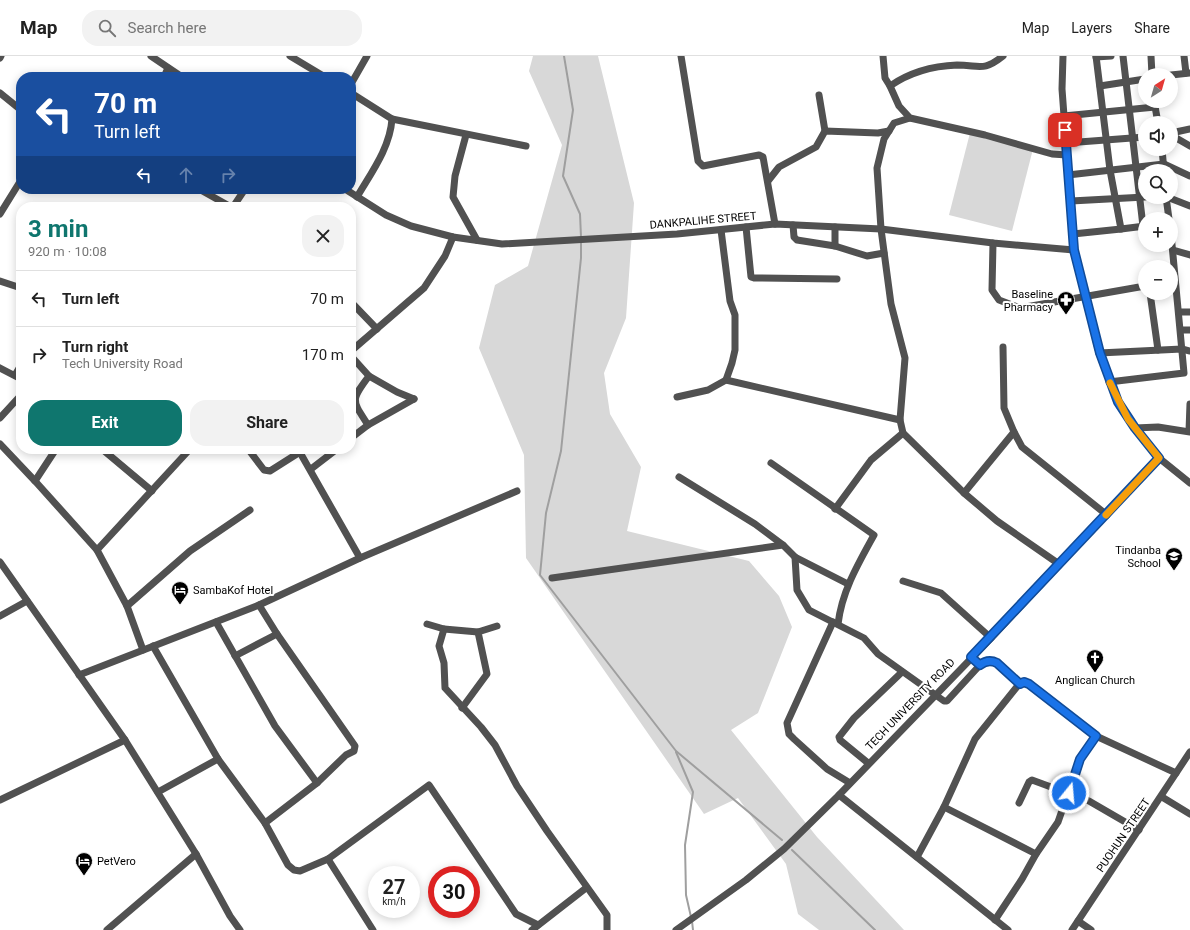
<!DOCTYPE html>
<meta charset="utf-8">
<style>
body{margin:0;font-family:Roboto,sans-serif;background:#f2f2f2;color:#222;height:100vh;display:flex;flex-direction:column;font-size:15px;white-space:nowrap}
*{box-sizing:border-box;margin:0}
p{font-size:13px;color:#767676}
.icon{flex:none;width:22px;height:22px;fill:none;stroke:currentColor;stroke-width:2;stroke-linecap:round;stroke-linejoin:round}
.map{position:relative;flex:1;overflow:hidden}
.side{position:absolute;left:16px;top:146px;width:340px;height:252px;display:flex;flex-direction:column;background:#fff;border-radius:16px;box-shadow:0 2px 10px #0003}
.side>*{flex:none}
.top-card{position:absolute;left:16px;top:16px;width:340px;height:122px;border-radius:16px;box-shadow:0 2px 10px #0003;background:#1a4fa0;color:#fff;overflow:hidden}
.needle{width:26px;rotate:37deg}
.fabs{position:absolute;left:1138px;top:12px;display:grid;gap:8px}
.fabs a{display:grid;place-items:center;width:40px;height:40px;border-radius:50%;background:#fff;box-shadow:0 2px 10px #0003;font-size:20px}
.speed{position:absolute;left:368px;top:810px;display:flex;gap:8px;font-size:20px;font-weight:700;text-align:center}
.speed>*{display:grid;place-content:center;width:52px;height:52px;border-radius:50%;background:#fff;box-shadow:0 2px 10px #0003;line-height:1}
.speed small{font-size:10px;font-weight:400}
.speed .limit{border:6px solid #d22;background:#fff;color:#111}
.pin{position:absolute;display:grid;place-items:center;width:34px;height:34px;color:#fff;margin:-17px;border-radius:8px;box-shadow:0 2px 6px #0006}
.me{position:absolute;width:44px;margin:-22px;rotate:17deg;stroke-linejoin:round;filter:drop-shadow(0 0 3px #0008)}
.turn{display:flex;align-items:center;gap:14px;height:84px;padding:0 12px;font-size:18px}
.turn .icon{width:52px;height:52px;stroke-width:2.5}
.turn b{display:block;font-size:28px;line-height:34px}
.lanes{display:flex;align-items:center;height:38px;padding:0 12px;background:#0003;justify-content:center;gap:20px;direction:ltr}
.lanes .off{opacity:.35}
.round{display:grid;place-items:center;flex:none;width:42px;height:42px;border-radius:16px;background:#f2f2f2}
.summary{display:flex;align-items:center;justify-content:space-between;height:68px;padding:0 12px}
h1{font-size:24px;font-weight:700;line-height:30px;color:#0f766e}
.button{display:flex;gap:8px;margin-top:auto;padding:8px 12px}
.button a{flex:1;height:46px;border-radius:16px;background:#0f766e;color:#fff;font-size:16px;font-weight:700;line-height:46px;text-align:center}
.button a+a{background:#f2f2f2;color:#222}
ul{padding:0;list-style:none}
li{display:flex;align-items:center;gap:12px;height:56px;padding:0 12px;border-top:1px solid #e0e0e0}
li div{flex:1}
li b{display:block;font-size:15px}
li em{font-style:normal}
header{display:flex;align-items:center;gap:24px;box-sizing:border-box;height:56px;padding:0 20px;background:#fff;border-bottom:1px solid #e0e0e0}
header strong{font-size:19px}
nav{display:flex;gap:22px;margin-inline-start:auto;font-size:14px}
.search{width:280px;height:36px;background:#f2f2f2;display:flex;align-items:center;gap:10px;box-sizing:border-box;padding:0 14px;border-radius:16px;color:#767676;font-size:15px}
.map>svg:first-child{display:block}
.green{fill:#d8d8d8}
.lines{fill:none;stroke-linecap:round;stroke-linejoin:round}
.stream{stroke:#9f9f9f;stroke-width:2}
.minor{stroke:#515151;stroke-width:7}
.route-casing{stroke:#114b97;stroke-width:10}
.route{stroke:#1a73e8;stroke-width:7}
.slow{stroke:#f59e0b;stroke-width:7}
.labels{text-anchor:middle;stroke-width:4;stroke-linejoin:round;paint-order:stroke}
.street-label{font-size:11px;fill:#000;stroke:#fff}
.poi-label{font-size:11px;fill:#000;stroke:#fff;text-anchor:end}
</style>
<header>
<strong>Map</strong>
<div class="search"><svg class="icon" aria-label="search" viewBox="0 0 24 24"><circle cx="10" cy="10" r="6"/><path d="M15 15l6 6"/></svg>Search here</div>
<nav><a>Map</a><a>Layers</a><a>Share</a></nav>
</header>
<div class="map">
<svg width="1190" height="874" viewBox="0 0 1190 874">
<rect width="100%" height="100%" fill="#fff"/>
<g class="green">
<path d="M533 0H598L634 147 626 262 604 317 610 358 641 411 627 475 749 505 779 540 792 571 758 657 731 674 817 781 904 874H819L798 858 786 808 738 742 704 758 526 502 524 399 479 292 495 229 528 210 562 89 529 15Z"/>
<path d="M970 77 1033 93 1012 175 949 159Z"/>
</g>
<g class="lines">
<g class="stream">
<path d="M564 0 573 54 563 120 580 158 581 181"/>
<path d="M581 186V202L561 395 546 457 540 519 676 695 782 784"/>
<path d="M676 696 693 736 685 789 686 839 691 861"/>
<path d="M792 794 875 874"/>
<path d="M692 865 693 874"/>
</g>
<g class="minor">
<path d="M151 0 182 21"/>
<path d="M290 0 325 21"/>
<path d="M681 0 698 105 703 110 759 99 763 101 775 168"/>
<path d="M883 0 885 22 890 30C910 16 933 10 957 9 980 9 983 16 1003 0"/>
<path d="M1063 0 1062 33 1074 194 1099 297 1118 346 1135 372 1159 402 1190 427"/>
<path d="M1123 0 1143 170"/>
<path d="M1151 0 1152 19"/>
<path d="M1184 0 1186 17"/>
<path d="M1096 1 1111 0"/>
<path d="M0 2 1 0"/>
<path d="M1171 19 1190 17"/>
<path d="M164 21 168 12"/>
<path d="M351 28 367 0"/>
<path d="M890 30 899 50 910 62 985 79 1052 98 1067 99"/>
<path d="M1100 30 1145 23"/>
<path d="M0 37 21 54"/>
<path d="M351 37 392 63 526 90"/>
<path d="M819 39 825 75"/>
<path d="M1154 45 1158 67"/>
<path d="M1064 60 1155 51"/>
<path d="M910 62 894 67 884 83 877 112 881 173 891 248 905 302 900 364 903 377 964 437 997 465 1059 508"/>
<path d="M1171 77 1190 73"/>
<path d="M466 79 455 120 453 141 477 184"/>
<path d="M1171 79 1190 90"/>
<path d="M1066 87 1145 81"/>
<path d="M1162 93 1164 115"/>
<path d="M1068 119 1164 108 1190 120"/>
<path d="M768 125 779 111 816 91 825 75 878 77 889 75"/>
<path d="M199 133 231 151"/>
<path d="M345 133 386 159 411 170 453 181 502 188 677 178 775 168 881 173 993 187 1074 194"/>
<path d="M357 141C371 117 390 92 392 63"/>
<path d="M1156 141H1167L1190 150"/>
<path d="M1166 141 1169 163"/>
<path d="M1071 145 1145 141"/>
<path d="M233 151 245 133"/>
<path d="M0 158 21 124"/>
<path d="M793 169 794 181 797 184 835 190 867 200 884 197"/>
<path d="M746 171 751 221 754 222 837 223"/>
<path d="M835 171V190"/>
<path d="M1121 173 1145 170"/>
<path d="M1073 178 1121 173 1110 114 1096 0"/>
<path d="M993 187 992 234 999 244 1020 252 1145 230"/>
<path d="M1173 194 1190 199"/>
<path d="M0 225 21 232"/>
<path d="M1150 237 1158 294"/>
<path d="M351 246 377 273"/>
<path d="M1179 256H1190"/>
<path d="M1181 274H1190"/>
<path d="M1003 291 1004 352 1014 376"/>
<path d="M351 295 424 232 445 200 453 181"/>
<path d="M1099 297 1182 293 1190 295"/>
<path d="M351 300 369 320C350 345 352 344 368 369"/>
<path d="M0 312 21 323"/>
<path d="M15 319 21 309"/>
<path d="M369 320 397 336 414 343"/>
<path d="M726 324 900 364"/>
<path d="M1109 326 1184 317 1171 178"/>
<path d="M677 341 708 334 726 324 732 307 735 294V259L730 245 721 174"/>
<path d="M0 362 21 339"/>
<path d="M1135 372 1158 371 1190 376"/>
<path d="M1189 375 1190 348"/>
<path d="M351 382 368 369 414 343"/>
<path d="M0 388 35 425 97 494 127 550 143 594"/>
<path d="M102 393 152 435"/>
<path d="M248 393 264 414 270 415 300 396"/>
<path d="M298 393 360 502"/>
<path d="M771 407 874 479C858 508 842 535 838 568"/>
<path d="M311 413 337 393"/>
<path d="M679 421 755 468 783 489"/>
<path d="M35 425 56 393"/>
<path d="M964 437 1014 376 1022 391 1107 459"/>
<path d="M835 453 871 404 903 377"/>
<path d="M97 494 190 393"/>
<path d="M795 501 848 528"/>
<path d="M0 506 125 684 196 798 230 860 240 874"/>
<path d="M552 522 783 489 795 501 797 534 809 554 864 582 878 598 944 645H947L980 609"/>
<path d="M903 525 941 537 991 582"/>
<path d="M259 549 277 578 355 690 354 695 346 699 317 727 265 767"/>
<path d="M127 550 190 495 250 454"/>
<path d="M0 560 27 545"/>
<path d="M216 566 275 670 317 727"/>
<path d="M833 566 787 667 789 678 794 683 827 713 850 727"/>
<path d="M427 568 444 573 478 576"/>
<path d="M444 573 439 590 444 607 445 632 481 671 495 689 517 730 547 775 607 859V874"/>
<path d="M153 590 218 703 265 767 288 809 294 814 300 815 328 803 429 729 516 858 538 869"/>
<path d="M235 600 277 578"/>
<path d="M971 601 980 609 984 606 994 605 1020 627"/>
<path d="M79 619 259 549 360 502 517 435"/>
<path d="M462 652 487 618 478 576 497 570"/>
<path d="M868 707 840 684 839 681 854 662 902 616"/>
<path d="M158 736 218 703"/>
<path d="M839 739 1008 874"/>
<path d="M1162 741 1190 758"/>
<path d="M0 744 125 684"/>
<path d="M1019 747 1029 726 1032 724 1089 745 1139 774"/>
<path d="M944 751 1036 798"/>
<path d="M917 801 944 751 975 683 1020 627 1024 626 1029 628 1096 680"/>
<path d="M328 803 373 874"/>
<path d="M995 864 1022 823 1036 798 1058 766 1080 703 1096 680 1176 717"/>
<path d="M1078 865 1091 874"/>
<path d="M107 874 196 798"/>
<path d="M532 874 586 832"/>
<path d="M676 874 746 824 784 793 839 739 991 582 1159 402"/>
<path d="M1072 874 1190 696"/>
</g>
</g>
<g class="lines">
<g class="route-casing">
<path id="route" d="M1065 74 1074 194 1100 297 1118 346 1135 372 1159 402 971 601 980 609C985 605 991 604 997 607L1020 628 1024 626 1029 628 1096 680 1080 703 1069 737"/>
</g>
<use href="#route" class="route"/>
<path class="slow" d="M1106 459 1159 402 1128 363 1110 327"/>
</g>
<defs>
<g id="pharmacy-pin" transform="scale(0.9)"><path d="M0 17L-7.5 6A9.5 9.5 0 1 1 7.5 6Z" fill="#000" stroke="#fff"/><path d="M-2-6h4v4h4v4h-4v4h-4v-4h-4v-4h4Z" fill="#fff"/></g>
<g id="school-pin" transform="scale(0.9)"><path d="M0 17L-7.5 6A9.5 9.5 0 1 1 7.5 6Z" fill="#000" stroke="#fff"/><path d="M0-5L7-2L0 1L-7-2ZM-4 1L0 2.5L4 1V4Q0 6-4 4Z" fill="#fff"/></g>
<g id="hotel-pin" transform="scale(0.9)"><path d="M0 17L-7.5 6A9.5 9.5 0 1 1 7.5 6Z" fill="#000" stroke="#fff"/><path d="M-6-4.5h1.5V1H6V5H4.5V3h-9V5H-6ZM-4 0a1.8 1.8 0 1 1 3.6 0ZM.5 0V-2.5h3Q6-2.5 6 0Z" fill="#fff"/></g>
<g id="church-pin" transform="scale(0.9)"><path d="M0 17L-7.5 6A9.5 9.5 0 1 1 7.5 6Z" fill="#000" stroke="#fff"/><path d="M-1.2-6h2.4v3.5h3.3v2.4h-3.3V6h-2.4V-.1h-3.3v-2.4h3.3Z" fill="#fff"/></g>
</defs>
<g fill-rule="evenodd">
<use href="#pharmacy-pin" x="1066" y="244"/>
<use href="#school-pin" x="1174" y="500"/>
<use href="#hotel-pin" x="180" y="534"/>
<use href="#church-pin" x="1095" y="602"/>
<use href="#hotel-pin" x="84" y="805"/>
</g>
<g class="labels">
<g class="street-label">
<text transform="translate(703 164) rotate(-5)" y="4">DANKPALIHE STREET</text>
<text transform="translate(910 648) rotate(-46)" y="4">TECH UNIVERSITY ROAD</text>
<text transform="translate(1123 779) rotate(-56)" y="4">PUOHUN STREET</text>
</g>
<g class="poi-label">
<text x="1053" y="242">Baseline<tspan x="1053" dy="13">Pharmacy</tspan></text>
<text x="1161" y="498">Tindanba<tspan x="1161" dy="13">School</tspan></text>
<text x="193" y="538" text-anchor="start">SambaKof Hotel</text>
<text x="1095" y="628" text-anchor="middle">Anglican Church</text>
<text x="97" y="809" text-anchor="start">PetVero</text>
</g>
</g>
</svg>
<div class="fabs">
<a><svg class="needle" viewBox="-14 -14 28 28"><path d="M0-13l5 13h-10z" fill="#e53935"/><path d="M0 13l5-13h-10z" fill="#767676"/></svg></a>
<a><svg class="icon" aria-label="sound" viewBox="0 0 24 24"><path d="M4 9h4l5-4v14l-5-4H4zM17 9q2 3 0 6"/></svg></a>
<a><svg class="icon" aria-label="search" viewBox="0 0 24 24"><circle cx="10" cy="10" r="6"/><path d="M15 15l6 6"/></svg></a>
<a>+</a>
<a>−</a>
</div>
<div class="speed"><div>27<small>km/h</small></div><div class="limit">30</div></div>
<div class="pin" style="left:1065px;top:74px;background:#d93025"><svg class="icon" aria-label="arrive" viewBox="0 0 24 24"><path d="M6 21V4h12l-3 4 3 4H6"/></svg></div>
<svg class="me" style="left:1069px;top:737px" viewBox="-20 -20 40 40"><circle r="17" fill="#1a73e8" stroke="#fff" stroke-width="3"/><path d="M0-11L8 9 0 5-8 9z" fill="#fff"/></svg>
<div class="top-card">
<div class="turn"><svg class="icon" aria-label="left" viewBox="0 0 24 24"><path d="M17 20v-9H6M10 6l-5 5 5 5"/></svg><div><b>70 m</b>Turn left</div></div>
<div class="lanes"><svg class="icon" aria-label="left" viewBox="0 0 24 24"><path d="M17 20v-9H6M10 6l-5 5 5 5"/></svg><svg class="icon off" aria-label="ahead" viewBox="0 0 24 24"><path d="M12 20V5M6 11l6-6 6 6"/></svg><svg class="icon off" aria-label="right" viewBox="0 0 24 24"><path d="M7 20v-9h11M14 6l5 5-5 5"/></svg></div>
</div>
<section class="side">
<div class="summary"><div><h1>3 min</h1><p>920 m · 10:08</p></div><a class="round"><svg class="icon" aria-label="close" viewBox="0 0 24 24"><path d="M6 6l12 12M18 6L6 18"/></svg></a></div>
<ul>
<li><svg class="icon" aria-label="left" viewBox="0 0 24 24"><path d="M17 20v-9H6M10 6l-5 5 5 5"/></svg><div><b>Turn left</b></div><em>70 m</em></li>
<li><svg class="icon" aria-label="right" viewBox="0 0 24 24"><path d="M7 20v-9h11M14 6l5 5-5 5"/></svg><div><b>Turn right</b><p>Tech University Road</p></div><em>170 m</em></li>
</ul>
<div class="button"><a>Exit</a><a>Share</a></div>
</section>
</div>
